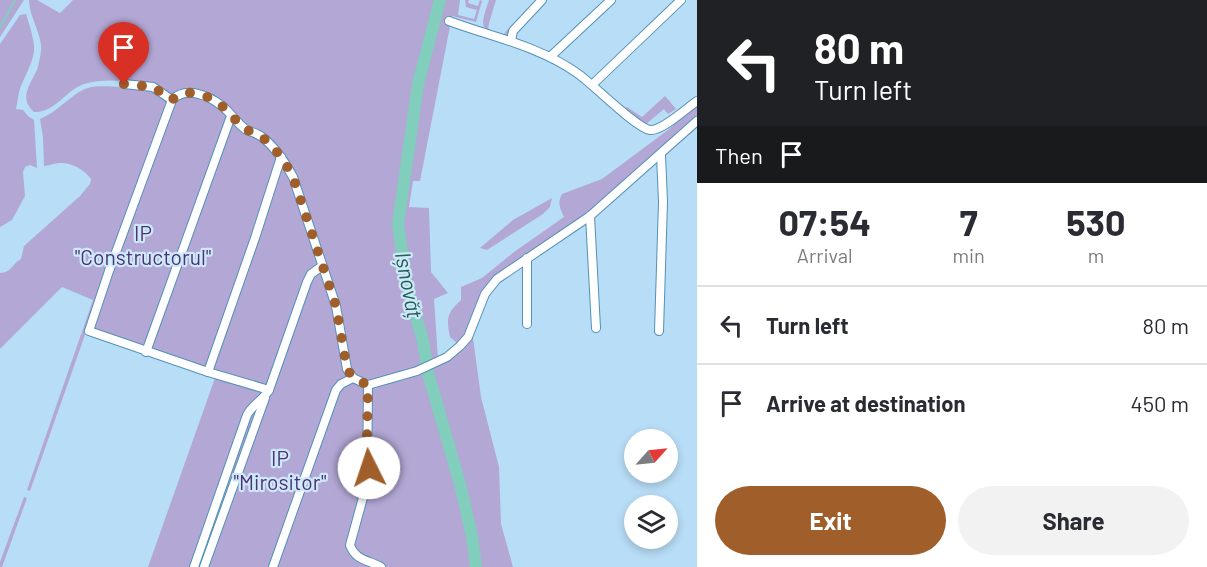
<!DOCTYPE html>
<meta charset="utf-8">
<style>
body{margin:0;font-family:Barlow,sans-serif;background:#f2f2f3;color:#2b2b33;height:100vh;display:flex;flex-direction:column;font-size:22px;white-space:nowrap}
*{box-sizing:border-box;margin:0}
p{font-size:20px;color:#7c7c81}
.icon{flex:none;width:33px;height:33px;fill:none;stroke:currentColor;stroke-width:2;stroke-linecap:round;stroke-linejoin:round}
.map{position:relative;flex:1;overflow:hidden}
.sheet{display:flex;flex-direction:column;background:#fff;width:510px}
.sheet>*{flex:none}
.guide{background:#202124;color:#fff;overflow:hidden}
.needle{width:39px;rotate:63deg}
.tools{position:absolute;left:624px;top:429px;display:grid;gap:12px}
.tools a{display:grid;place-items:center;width:54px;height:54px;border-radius:50%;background:#fff;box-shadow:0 3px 9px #0003;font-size:30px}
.pin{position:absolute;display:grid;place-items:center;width:51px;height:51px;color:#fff;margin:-62px -26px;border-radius:50% 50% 50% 0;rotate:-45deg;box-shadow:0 0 6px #0007}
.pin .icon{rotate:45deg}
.me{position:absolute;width:66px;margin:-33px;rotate:356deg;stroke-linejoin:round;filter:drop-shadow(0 0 4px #0008)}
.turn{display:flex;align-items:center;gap:21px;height:126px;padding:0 18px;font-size:27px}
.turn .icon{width:78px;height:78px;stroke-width:2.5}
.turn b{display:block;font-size:42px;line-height:51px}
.then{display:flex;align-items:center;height:57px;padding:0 18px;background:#0003;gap:12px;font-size:22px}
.eta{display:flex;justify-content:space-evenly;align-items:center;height:102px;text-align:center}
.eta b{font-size:36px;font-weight:700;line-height:42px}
.button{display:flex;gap:12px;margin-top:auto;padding:12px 18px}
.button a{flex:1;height:69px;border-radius:36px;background:#a05f2a;color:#fff;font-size:24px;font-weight:700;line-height:69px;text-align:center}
.button a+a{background:#f2f2f3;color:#2b2b33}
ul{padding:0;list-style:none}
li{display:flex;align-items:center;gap:18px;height:78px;padding:0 18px;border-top:2px solid #e1e1e2}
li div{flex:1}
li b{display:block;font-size:22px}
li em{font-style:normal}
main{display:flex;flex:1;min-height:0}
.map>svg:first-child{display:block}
.green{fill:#b3a7d5}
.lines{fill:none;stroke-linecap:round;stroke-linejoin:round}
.stream{stroke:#80cebb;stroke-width:2}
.river{stroke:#80cebb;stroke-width:12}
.minor-casing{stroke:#5291b8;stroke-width:10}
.minor{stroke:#fff;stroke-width:8}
.route{stroke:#a05f2a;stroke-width:10;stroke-dasharray:0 18}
.labels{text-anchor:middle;stroke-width:4.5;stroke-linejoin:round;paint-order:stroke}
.park-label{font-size:21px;fill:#4b3377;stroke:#cfe8f9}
.water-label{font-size:22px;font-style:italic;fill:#216053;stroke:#cfe8f9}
</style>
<main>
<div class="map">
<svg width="697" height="567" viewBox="0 0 697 567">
<rect width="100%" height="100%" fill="#b8ddf6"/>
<g class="green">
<path d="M0 0H24L0 37Z"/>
<path d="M29 0H37L60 13 73 0H460L458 15 474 19 477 10 466 7 465 0H469L468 3 478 6 480 0 482 1 476 22 452 16 420 181H413L409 207 429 208 431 272 448 293 434 299 438 359 414 368 372 379 375 389C383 382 395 382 406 379 432 369 454 359 473 338L481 397 499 467 501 524 513 567H148L215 378 86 332 30 491 27 490 93 300 62 287 0 349V273C11 273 12 264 21 259L24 246 80 196 90 184 91 179C85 170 71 162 59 163 54 163 49 166 44 166L43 137 40 119C58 112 72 93 88 88 99 85 111 87 122 87L123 81C111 80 96 80 84 84 66 90 55 113 34 112 19 98 29 86 37 70 39 64 40 57 41 51 43 36 29 17 29 0Z"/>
<path d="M489 0H496L489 23 488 30 503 35 508 29V36H505C477 30 481 25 489 0Z"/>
<path d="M26 14C38 53 37 50 21 86 18 93 18 101 16 109L23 110 28 116 34 120 37 168 30 165 25 167 23 172 25 196 12 220 0 227V44L20 15Z"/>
<path d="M665 96 676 109 668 114 664 109 646 124 624 109 627 107 642 117Z"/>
<path d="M697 105V116L573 225 495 276 481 293 465 336 458 344 450 337C446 318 447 313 461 300V287L482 278 514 252 564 217C560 208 557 203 562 194L602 179 668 130Z"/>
<path d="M552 198 550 207 543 214 487 250 480 248 513 220Z"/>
<path d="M24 497 27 498 2 567H0V562Z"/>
</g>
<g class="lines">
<path class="stream" d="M0 27 15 0"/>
<path class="river" d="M440 0 418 84 398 224 407 286 423 341 428 373 460 484 472 536 476 567"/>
<g class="minor-casing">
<g id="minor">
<path d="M449 21C492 37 539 46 577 73 593 84 636 128 650 130 662 131 687 108 697 101"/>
<path d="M511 41 513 31 542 0"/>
<path d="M550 57 611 0"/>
<path d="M124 84 153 87 172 100"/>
<path d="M593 84 681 0"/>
<path d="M590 216 596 328"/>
<path d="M527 258V324"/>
<path d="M659 331 663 202 661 155"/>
<path d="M146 352 231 116"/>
<path d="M208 372 255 238 281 157"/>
<path d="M368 385 367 483 350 545C355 560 368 560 381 567"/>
<path d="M269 390 208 372 89 331 109 271 172 100C186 86 208 95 222 106 230 112 236 122 245 129 250 132 257 133 262 137 275 147 285 162 293 177L336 306 347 369 353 378 368 385 417 371 447 357 460 346 468 337 485 294 497 279 590 216 697 121"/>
<path d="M194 567 247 415C252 405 263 400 269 390L307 282 311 274 322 266"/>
<path d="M204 567 265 398"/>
<path d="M273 567 336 390 341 384 353 378"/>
</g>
</g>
<use href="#minor" class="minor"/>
</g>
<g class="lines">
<path class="route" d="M124 84 153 87 172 100C186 86 208 95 222 106 230 112 236 122 245 129 250 132 257 133 262 137 275 147 285 162 293 177L336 306 347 369 353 378 368 385 367 437 369 468"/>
</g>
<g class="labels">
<g class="park-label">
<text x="143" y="241">IP<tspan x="143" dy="24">"Constructorul"</tspan></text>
<text x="280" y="466">IP<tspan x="280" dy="24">"Mirositor"</tspan></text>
</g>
<g class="water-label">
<text transform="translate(409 285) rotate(79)" y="8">Ișnovăț</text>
</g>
</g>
</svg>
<div class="tools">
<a><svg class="needle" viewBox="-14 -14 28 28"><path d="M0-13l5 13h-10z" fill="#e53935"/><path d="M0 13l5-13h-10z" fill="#7c7c81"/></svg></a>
<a><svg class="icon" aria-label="layers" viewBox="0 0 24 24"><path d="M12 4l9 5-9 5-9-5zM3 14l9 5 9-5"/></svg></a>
</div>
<div class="pin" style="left:124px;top:84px;background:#d93025"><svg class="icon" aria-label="arrive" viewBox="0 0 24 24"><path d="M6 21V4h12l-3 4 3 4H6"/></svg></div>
<svg class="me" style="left:369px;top:468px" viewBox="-20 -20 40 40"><circle r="19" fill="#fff"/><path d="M0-13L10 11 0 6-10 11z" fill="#a05f2a"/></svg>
</div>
<section class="sheet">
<div class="guide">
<div class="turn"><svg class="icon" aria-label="left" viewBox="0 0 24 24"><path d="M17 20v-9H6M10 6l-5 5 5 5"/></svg><div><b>80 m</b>Turn left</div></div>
<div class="then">Then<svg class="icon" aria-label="arrive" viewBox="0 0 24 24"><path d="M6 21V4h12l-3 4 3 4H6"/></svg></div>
</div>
<div class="eta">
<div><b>07:54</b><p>Arrival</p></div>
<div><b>7</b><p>min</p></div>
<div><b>530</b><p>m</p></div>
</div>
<ul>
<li><svg class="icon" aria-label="left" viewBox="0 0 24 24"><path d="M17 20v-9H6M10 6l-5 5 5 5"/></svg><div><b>Turn left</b></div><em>80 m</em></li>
<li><svg class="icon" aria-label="arrive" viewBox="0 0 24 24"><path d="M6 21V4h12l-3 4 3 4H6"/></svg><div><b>Arrive at destination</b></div><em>450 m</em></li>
</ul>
<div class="button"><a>Exit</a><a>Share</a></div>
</section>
</main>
